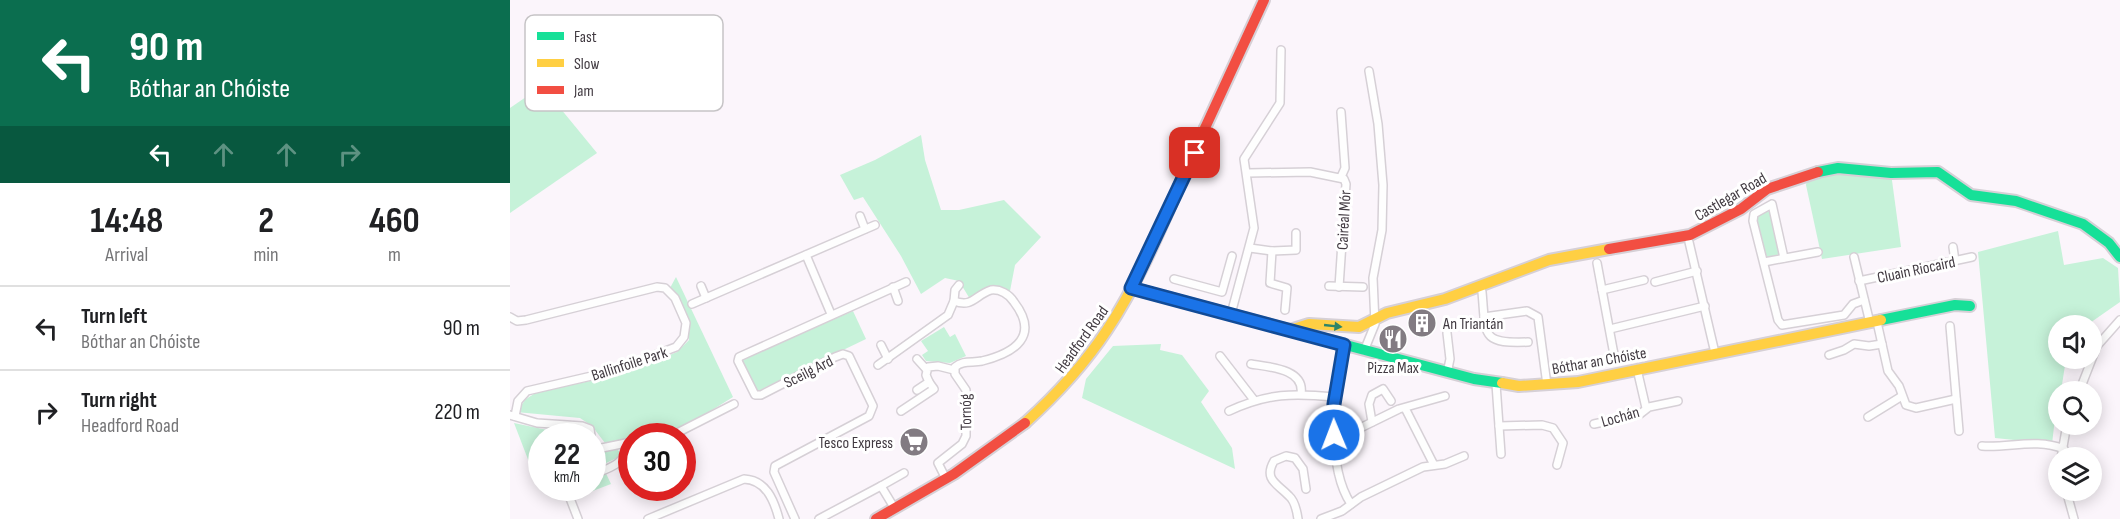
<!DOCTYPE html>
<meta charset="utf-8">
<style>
body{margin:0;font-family:"Sofia Sans Condensed",sans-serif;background:#f2f2f2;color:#202124;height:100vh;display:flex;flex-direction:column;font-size:22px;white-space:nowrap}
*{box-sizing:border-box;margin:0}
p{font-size:20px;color:#757577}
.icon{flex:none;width:33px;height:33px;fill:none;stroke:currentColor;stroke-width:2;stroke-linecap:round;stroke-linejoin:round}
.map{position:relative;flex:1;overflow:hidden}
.details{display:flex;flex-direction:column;background:#fff;width:510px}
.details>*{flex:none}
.top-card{background:#0b6e4f;color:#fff;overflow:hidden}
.tools{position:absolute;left:1538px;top:315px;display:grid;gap:12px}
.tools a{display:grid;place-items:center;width:54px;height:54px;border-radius:50%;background:#fff;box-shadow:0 3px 15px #0003;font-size:30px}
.speed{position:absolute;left:18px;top:423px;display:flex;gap:12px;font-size:30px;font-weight:700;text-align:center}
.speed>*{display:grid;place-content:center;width:78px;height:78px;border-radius:50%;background:#fff;box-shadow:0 3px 15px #0003;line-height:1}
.speed small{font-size:15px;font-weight:400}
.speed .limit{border:9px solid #d22;background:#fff;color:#111}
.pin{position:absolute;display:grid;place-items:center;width:51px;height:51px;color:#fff;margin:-26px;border-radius:12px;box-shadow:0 3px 9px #0006}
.me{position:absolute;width:66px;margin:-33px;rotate:359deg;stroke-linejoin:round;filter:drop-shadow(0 0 4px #0008)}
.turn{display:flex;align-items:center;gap:21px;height:126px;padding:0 30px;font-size:27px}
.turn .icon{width:78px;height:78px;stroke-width:2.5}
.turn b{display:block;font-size:42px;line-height:51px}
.lanes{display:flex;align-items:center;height:57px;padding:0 30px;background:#0003;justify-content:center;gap:30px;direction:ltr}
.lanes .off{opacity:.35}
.eta{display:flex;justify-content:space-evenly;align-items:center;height:102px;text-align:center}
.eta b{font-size:36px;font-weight:700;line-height:42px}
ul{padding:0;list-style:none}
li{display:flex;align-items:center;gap:18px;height:84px;padding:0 30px;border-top:2px solid #e0e0e0}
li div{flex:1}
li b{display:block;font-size:22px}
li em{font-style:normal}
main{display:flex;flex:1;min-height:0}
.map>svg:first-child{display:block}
.green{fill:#c6f2d9}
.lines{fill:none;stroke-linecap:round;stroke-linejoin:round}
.street-casing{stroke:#d6d0d6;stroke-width:10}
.fast-casing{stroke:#d6d0d6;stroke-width:14}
.slow-casing{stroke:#d6d0d6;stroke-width:14}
.jam-casing{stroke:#d6d0d6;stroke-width:14}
.street{stroke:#fefefe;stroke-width:7}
.fast{stroke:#16e098;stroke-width:10}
.slow{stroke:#ffcf43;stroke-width:10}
.jam{stroke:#f24e42;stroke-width:10}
.oneway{fill:#2e8568}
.route-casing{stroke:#114b97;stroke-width:15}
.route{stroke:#1a73e8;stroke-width:10}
.labels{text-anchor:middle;stroke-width:6;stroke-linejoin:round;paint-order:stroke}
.street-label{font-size:16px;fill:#413a41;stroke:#fff}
.poi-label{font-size:16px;fill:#413a41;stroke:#fff;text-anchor:start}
.key{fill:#fff;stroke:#c6c4c6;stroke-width:1.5}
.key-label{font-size:16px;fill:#413a41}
</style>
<main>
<section class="details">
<div class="top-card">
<div class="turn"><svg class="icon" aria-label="left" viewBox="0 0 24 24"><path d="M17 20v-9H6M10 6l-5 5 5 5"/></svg><div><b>90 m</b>Bóthar an Chóiste</div></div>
<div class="lanes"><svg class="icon" aria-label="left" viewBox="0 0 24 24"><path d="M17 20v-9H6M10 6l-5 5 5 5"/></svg><svg class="icon off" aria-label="ahead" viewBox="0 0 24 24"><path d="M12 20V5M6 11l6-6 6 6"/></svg><svg class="icon off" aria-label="ahead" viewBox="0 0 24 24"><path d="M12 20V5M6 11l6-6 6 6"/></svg><svg class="icon off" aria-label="right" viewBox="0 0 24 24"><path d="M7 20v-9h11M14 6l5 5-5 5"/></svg></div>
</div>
<div class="eta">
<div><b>14:48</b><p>Arrival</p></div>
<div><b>2</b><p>min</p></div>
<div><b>460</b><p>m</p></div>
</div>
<ul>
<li><svg class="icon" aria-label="left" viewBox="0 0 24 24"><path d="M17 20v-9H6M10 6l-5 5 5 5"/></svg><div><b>Turn left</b><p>Bóthar an Chóiste</p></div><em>90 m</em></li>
<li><svg class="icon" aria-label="right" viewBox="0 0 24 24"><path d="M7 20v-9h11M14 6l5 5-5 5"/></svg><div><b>Turn right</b><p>Headford Road</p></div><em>220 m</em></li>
</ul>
</section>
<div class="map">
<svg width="1610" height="519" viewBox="0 0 1610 519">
<rect width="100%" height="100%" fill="#fbf5fb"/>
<g class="green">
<path d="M32 86 87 153 0 213V108Z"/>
<path d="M411 135 415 160 431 210H449L494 200 531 237 505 265 500 291 480 286 460 299 449 281 435 278 411 294 391 256 353 197 344 200 330 175 365 160Z"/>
<path d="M1381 173 1391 247 1312 259 1296 185 1298 174Z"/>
<path d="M1252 211 1260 212 1270 254 1257 258 1246 216Z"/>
<path d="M1548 231 1554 265 1593 258 1608 268 1610 302 1577 325 1548 326V358L1556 359 1551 391 1548 392 1542 444 1485 438 1468 252Z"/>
<path d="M166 277 223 397 170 430 122 436 121 439 95 443 82 426 70 418 6 412 16 399 27 392 114 374 167 352 179 340 178 318 160 288Z"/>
<path d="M343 311 356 339 246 392 232 365 234 357Z"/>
<path d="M434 327 440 337 445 334 456 356 440 363 416 361 412 355 418 351 411 341Z"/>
<path d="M651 344 650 350 672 355 699 391 691 402 722 448 725 469 572 398 576 379 603 346Z"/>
<path d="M4 423 47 432H73L76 436H32L31 471 24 475Z"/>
<path d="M104 447 109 451 111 456 92 465 101 484 67 497 61 488H82L83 455Z"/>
</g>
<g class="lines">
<g class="street-casing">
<g id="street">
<path d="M738 173 800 172 834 179 836 184 829 287"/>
<path d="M831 177 835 168 831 112"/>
<path d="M350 216 355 229"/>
<path d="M1179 242 1205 353"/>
<path d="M1443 247 1445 261"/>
<path d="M740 248 762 251 786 250V233"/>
<path d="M762 251 760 283 777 288 775 310"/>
<path d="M296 255 321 314"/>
<path d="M1344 257 1360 323"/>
<path d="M1274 258 1262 204 1244 214 1243 221 1268 320 1272 325 1334 315 1343 304 1354 300"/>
<path d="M1254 262 1308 252"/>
<path d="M1087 263 1105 360"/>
<path d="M664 279 712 292 722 256"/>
<path d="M1349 281 1462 257"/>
<path d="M1145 282 1187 271"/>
<path d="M191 286 196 298"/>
<path d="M819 286 853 287"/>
<path d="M383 287 388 301"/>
<path d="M1092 290 1134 280"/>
<path d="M972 292C976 335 970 344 1018 342"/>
<path d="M182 304 365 225"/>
<path d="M721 314 744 228 734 159 770 103 771 50"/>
<path d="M0 317 7 321 16 320 147 287 155 288 165 298 176 323 174 337 166 347 103 371 17 391 8 401 5 416"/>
<path d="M974 317 1017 311 1028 317 1037 385"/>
<path d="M1367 322 1378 371 1389 386 1396 405 1406 408 1446 399"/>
<path d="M1440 326 1449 431"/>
<path d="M1100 329 1195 306"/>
<path d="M937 333 940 359 937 373"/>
<path d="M371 345 378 359"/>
<path d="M834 345C821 385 817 469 841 504"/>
<path d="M854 351 865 324 863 278 872 230 873 185 868 124 859 71"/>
<path d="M1319 355 1334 350 1344 344 1359 346 1372 344"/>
<path d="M710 356 744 400"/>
<path d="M407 359 416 369"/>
<path d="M741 364C760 367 795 369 791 394"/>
<path d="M368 365 438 315 444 301"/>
<path d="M1127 369 1136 408"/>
<path d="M986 384 991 454"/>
<path d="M407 390 419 382 416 375 418 367 428 366 444 370"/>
<path d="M1569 392 1587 346 1610 320"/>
<path d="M895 408 924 465"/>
<path d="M391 411 424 389 419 382"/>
<path d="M719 411C758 393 783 393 825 397"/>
<path d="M0 415 27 423 72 426 80 429 81 436"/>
<path d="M1358 417 1392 396"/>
<path d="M862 422 859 404 862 395 873 389 881 401"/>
<path d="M1084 424 1130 414 1139 407 1168 401"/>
<path d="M989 426 1032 425 1043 428 1053 443 1047 465"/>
<path d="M824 435 842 432 889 409 935 396"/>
<path d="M161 436 224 404"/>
<path d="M1472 446C1500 448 1526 438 1554 449"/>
<path d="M82 450 121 442"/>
<path d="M1551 458 1557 424"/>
<path d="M84 474C100 468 117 463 118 443"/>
<path d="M436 479 428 463 452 444 456 436V390L445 374V367C453 360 462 363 472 361 505 353 530 336 504 302 499 294 490 289 481 290 465 295 463 308 444 301L445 290 449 285"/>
<path d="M371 486 394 473"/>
<path d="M56 488 68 519"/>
<path d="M1556 490 1564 519"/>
<path d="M138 519 234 479C256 480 264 500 269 519"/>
<path d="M285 519 264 472 265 466 359 416 363 406 339 356 333 354 325 357 251 395H245L228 361 229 357 396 282"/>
<path d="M309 519 371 486 385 509"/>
<path d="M788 519C787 512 785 501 779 496 768 484 753 480 764 461L776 456 785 458 793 469 796 489"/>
<path d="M811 519 832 511 851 497 913 467 935 464 954 456"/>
</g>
</g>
<g class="fast-casing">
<g id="fast">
<path d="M1308 172 1328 168 1381 173 1428 172 1461 195 1506 201 1573 224 1599 243 1610 257"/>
<path d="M621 288 964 379 992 383"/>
<path d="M1371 320 1445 305 1460 306"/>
</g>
</g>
<g class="slow-casing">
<g id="slow">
<path d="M780 330 799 324 849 327 877 313 935 299 1039 260 1099 249"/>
<path d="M992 383 1009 386 1068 382 1371 320"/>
<path d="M515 423C546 395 574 365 597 330 637 270 664 194 695 128"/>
</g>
</g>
<g class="jam-casing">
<g id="jam">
<path d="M695 128 754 0"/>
<path d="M1099 249 1180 235 1231 209 1257 189 1308 172"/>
<path d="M366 519 444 474 515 423"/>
</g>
</g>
<use href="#street" class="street"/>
<use href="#fast" class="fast"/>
<use href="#slow" class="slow"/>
<use href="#jam" class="jam"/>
</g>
<defs><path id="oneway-solid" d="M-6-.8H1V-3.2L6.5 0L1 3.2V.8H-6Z" transform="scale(1.5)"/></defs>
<use class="oneway" href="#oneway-solid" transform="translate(823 326) rotate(6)"/>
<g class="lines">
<g class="route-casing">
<path id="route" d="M685 153 621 288 834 345 824 404V435"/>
</g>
<use href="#route" class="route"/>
</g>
<defs>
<g id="building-disc" transform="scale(1.5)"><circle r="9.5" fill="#827b82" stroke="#fff"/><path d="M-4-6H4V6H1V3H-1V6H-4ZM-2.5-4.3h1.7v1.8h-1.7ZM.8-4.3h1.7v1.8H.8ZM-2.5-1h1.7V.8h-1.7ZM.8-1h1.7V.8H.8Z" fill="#fff"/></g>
<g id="restaurant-disc" transform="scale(1.5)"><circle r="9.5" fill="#827b82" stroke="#fff"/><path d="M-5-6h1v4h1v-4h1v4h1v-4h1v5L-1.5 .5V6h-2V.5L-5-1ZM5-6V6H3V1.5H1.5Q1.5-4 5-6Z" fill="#fff"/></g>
<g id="supermarket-disc" transform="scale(1.5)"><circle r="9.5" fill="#827b82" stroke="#fff"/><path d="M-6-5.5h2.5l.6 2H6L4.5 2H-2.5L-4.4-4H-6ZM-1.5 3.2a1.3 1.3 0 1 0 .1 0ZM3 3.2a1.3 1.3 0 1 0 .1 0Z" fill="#fff"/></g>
</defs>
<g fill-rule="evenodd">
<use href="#building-disc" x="912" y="323"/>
<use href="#restaurant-disc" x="883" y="339"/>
<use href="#supermarket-disc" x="404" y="442"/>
</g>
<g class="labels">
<g class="street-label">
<text transform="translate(1220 196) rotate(-30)" y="6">Castlegar Road</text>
<text transform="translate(833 220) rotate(-87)" y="6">Cairéal Mór</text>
<text transform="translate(1406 269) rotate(-12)" y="6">Cluain Riocaird</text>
<text transform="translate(571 339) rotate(-54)" y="6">Headford Road</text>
<text transform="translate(1089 360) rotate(-10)" y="6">Bóthar an Chóiste</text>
<text transform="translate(119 363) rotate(-18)" y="6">Ballinfoile Park</text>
<text transform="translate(298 371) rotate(-27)" y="6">Sceilg Ard</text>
<text transform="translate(455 412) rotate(-91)" y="6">Tornóg</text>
<text transform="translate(1110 416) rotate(-16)" y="6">Lochán</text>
</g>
<g class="poi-label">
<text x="933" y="329">An Triantán</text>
<text x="883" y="373" text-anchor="middle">Pizza Max</text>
<text x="383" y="448" text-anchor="end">Tesco Express</text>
</g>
</g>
<rect x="15" y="15" width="198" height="96" rx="9" class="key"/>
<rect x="27" y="32" width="27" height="8" fill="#16e098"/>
<rect x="27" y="59" width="27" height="8" fill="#ffcf43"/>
<rect x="27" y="86" width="27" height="8" fill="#f24e42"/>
<g class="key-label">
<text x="64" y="42">Fast</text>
<text x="64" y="69">Slow</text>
<text x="64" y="96">Jam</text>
</g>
</svg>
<div class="tools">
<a><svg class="icon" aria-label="sound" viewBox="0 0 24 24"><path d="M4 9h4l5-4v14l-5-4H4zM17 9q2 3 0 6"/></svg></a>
<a><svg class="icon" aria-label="search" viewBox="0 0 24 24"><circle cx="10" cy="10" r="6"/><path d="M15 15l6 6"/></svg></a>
<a><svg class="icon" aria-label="layers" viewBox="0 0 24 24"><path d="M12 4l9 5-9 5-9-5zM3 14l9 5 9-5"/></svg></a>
</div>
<div class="speed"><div>22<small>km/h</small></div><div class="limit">30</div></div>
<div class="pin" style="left:685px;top:153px;background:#d93025"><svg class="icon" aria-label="arrive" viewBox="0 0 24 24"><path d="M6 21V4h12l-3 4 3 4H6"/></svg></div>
<svg class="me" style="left:824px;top:435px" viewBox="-20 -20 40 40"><circle r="17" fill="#1a73e8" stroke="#fff" stroke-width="3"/><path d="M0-11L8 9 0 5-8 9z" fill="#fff"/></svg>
</div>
</main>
